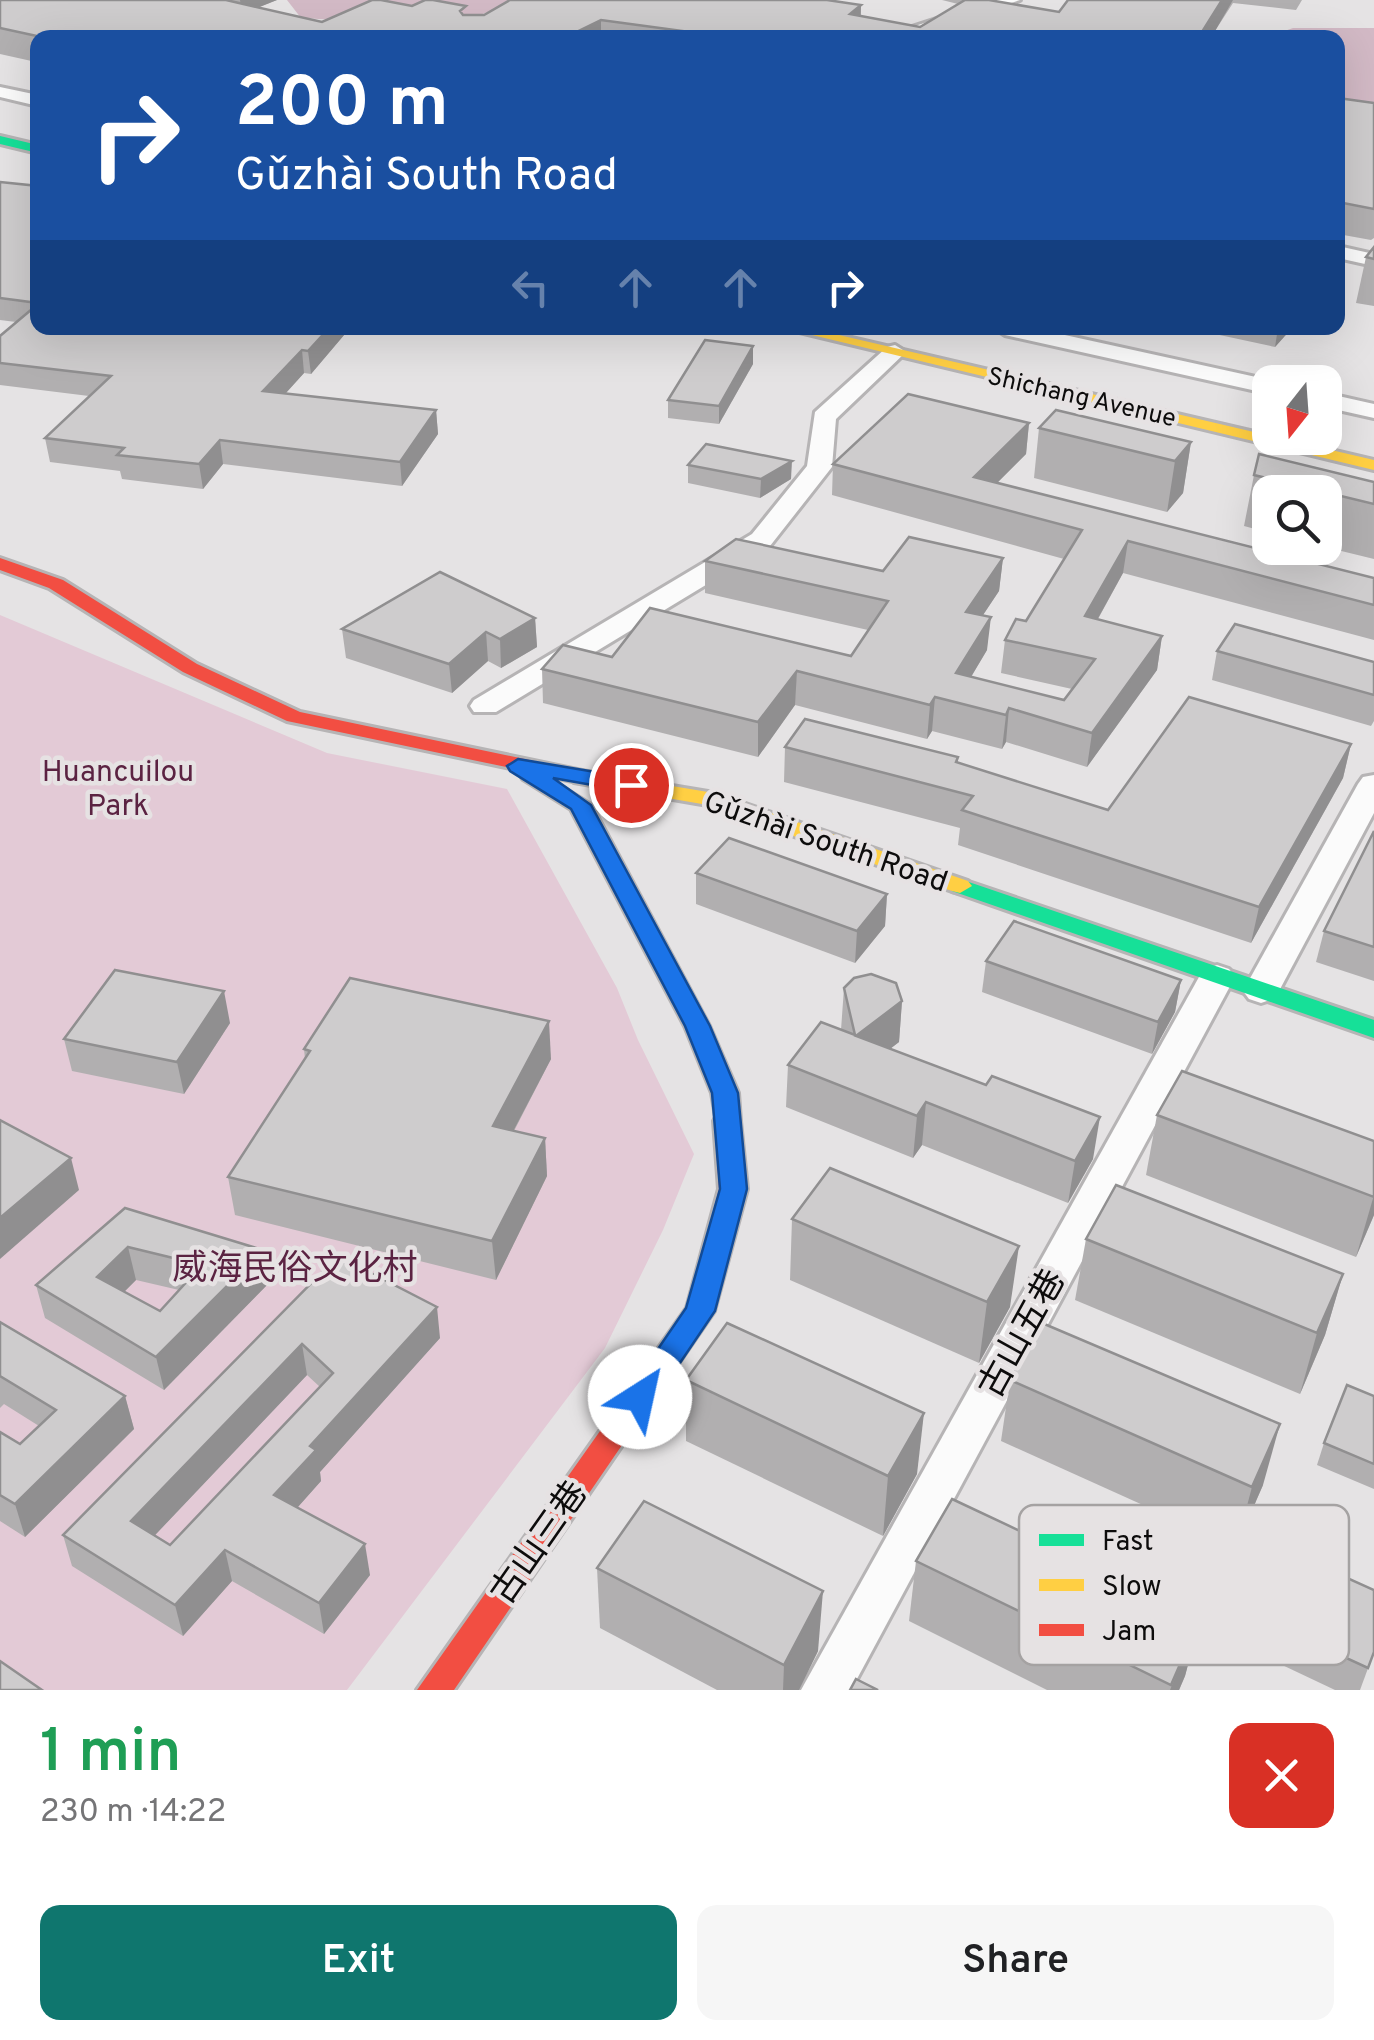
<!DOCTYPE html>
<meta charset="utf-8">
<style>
body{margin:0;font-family:Overpass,"Noto Sans SC",sans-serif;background:#f6f6f6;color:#202124;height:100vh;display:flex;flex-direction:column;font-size:38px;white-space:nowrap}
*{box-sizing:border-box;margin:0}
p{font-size:32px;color:#757577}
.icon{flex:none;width:55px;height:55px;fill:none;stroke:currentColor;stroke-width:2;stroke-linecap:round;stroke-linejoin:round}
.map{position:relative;height:1690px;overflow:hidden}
.sheet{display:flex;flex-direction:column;background:#fff;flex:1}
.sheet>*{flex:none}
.hud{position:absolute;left:30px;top:30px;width:1315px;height:305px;border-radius:20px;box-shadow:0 10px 40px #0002;background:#1a4fa0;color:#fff;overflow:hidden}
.needle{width:65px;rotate:197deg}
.fabs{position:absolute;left:1252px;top:365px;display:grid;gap:20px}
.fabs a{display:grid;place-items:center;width:90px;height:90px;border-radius:20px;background:#fff;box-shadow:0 10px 40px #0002;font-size:50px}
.pin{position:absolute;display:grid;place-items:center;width:85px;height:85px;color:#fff;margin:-42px;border:5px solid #fff;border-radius:50%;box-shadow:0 2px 10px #0007}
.me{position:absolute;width:110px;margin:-55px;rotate:35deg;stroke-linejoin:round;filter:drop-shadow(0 0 8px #0008)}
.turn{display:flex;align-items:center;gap:35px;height:210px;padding:0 40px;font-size:45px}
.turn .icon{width:130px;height:130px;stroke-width:2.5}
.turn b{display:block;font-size:70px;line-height:85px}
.lanes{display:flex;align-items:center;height:95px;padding:0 40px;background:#0003;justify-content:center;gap:50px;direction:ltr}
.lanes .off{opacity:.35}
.round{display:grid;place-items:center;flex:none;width:105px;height:105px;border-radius:20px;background:#f6f6f6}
.summary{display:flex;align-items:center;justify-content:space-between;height:170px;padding:0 40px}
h1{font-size:60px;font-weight:600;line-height:75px;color:#1e9e55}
.action{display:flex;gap:20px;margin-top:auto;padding:20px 40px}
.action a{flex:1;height:115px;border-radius:20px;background:#0f766e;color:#fff;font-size:40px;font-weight:600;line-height:115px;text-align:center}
.action a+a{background:#f6f6f6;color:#202124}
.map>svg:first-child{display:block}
.green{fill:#e3cad6}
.forest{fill:#d2b9c5}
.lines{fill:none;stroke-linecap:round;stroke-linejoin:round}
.street-casing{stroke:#b6b4b5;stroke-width:6}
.fast-casing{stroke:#b6b4b5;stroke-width:6}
.slow-casing{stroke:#b6b4b5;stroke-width:6}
.jam-casing{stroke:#b6b4b5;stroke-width:6}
.street{fill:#fbfbfb;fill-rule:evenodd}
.fast{fill:#16e098;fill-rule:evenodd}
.slow{fill:#ffcf43;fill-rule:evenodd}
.jam{fill:#f24e42;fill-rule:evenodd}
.wall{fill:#b1afb0;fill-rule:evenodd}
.shaded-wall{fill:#908f90}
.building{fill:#cecccd;stroke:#908f90;stroke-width:2.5;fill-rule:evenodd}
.route{fill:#1a73e8;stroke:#114b97;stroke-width:2.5}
.labels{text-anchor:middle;stroke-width:9;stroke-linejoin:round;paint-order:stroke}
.far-street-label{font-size:25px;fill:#0d0c0c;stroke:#e6e2e3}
.park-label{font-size:30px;fill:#5b2342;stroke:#e6e2e3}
.street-label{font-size:30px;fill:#0d0c0c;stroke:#e6e2e3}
.near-park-label{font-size:35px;fill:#5b2342;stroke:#e6e2e3}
.near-street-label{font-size:35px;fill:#0d0c0c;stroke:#e6e2e3}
.key{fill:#e6e2e3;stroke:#a5a2a2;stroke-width:2.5}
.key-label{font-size:28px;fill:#0d0c0c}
</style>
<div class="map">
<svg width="1374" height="1690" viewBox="0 0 1374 1690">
<rect width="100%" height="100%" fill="#e5e3e4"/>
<path class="green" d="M0 615 327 753 507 789 617 988 638 1040 694 1154 663 1230 605 1348 347 1690H0Z"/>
<g class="forest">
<path d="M287 0H508C462 38 359 20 301 18Z"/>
<path d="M1293 28H1374V118L1338 110V38L1280 37 1279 33Z"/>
</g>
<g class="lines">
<g class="street-casing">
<g id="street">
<path d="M995 0H1020L905 38H878Z"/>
<path d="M0 87 38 95V106L0 97Z"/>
<path d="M1338 246 1374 254V266L1338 258Z"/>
<path d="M994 328H1033L1279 382H1270V394L1005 335Z"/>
<path d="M895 345 906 352 836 419 832 467 770 546 496 712H474L470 706 474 700 752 534 807 466 815 412 887 347Z"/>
<path d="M1325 393 1374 404V418L1325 407Z"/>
<path d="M1374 775V813L1279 991 1273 999 1261 1003 1249 999 1243 991 1358 784 1363 777Z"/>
<path d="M1217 965 1229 969 1235 977 851 1690H801L1199 977 1205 969Z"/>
</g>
</g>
<g class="fast-casing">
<g id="fast">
<path d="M0 136 38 145V153L0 144Z"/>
<path d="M960 879 1374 1020V1038L952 891 948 886Z"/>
</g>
</g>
<g class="slow-casing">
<g id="slow">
<path d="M783 328H809L1374 460V470Z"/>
<path d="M531 768 591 805 709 1026 738 1093 740 1121 736 1128H718L712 1093 685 1026 571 809 523 779 520 774 523 769Z"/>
<path d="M582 771 714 793 968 881 972 886 960 893 952 891 702 804 574 782 571 777 574 772Z"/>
</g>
</g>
<g class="jam-casing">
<g id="jam">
<path d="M0 558 63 580 197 664 300 712 582 771 593 777 582 783 287 721 183 672 49 588 0 570Z"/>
<path d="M727 1112 736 1114 740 1121 747 1189 714 1311 454 1690H417L687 1308 719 1189 714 1121 718 1114Z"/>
</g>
</g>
<use href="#street" class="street"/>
<use href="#fast" class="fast"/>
<use href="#slow" class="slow"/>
<use href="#jam" class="jam"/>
</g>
<g class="wall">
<path d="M0 0H277L259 7 322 22 466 15 861 5V16L920 27 958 4 942 0H990L1059 12 1068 0H1302L1296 10 1233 3 1211 37 1216 38H38V68L36 62 0 54Z"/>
<path d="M1338 98 1374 103V238L1371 240 1338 234Z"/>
<path d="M0 182 38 186V328H350L311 374 304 373 285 394 436 410 438 434 402 486 223 464 203 489 122 479 120 471 50 462 45 438 89 396 0 385V336L16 322 0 320Z"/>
<path d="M1374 247V306L1356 303 1366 257Z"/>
<path d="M1187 328H1292L1275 347Z"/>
<path d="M753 346V364L719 424 668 418V400Z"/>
<path d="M1029 423 1026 454 997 483 1374 578V640L1123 573 1098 619 1162 636 1157 670 1087 767 1006 742 1002 749 932 731 927 739 795 705 758 757 543 703 542 669 612 657 851 656 868 630 705 593V561L883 571 1003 558 999 591 983 615 987 650 971 677 1064 700 1072 689 1001 673 1005 640 1026 621 1064 559 832 495 833 464Z"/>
<path d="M1039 428 1191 442 1183 493 1167 512 1034 478Z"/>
<path d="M688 465 791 479 760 498 688 483Z"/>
<path d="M1254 475 1374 482V559L1325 547V492H1270V533L1244 526Z"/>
<path d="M535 618 537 647 501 668 488 661 452 693 346 658 342 629Z"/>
<path d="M1217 651 1374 662V721L1371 726 1212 680Z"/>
<path d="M1351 744 1343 778 1251 943 958 845 960 828 784 782 785 747 958 757V763L1108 810Z"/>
<path d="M1374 831V981L1316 962 1324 931Z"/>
<path d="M696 873 887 894 885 926 855 963 696 904Z"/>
<path d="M986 961 1181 980 1175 1012 1152 1054 982 992Z"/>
<path d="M844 988 902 1001 899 1042 890 1049 1093 1159 1068 1203 922 1145 913 1158 786 1107 788 1065 841 1030Z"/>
<path d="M230 1023 184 1094 72 1071 64 1039Z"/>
<path d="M304 1049 551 1059 514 1131 545 1138 547 1176 496 1280 235 1215 228 1177 305 1059Z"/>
<path d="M1157 1115 1374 1141V1215L1356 1257 1146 1175Z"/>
<path d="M125 1208 269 1283 164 1390 45 1318 36 1285ZM136 1280 179 1290 160 1311 124 1292Z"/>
<path d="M792 1219 1010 1307 979 1363 790 1280Z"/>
<path d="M1086 1239 1343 1274 1325 1335 1300 1394 1075 1300Z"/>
<path d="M338 1256 440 1338 320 1472 321 1481 297 1508 370 1575 324 1634 232 1581 183 1636 72 1566 63 1535ZM307 1375 320 1387 170 1545 155 1535Z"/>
<path d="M0 1322 125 1396 134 1429 25 1537 0 1521V1432L20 1444 39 1426 4 1404 0 1408Z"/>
<path d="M686 1380 917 1474 883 1536 686 1441Z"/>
<path d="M1010 1380 1263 1485 1236 1547 1001 1441Z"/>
<path d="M1374 1396V1489L1317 1465 1324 1443Z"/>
<path d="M916 1561 1201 1616 1185 1676 1179 1690H1047L909 1621Z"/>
<path d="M597 1568 818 1651 799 1690H717L600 1628Z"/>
<path d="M1257 1617 1374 1652 1360 1690H1335L1248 1649Z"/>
</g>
<g class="shaded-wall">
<path d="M240 0H277L242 14Z"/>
<path d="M1222 0H1233L1211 38 1200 35Z"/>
<path d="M861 5 860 31 850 14Z"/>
<path d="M601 20V38H564Z"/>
<path d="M329 328H350L311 374 308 351Z"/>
<path d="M1278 328H1292L1275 347Z"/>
<path d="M753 346V364L719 424V406Z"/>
<path d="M302 350 304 373 266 415 263 391Z"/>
<path d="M436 410 438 434 402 486 400 462Z"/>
<path d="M1029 423 1026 454 978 502 974 477Z"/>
<path d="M220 440 223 464 203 489 199 464Z"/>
<path d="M1191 442 1183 493 1167 512 1175 461Z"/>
<path d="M792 461 791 479 760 498 761 479Z"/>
<path d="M1128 541 1123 573 1081 649 1085 616Z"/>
<path d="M1003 558 999 591 963 645 966 612Z"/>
<path d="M991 617 987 650 956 702V673Z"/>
<path d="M535 618 537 647 501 668 500 639Z"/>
<path d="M486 632 488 661 452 693 449 664Z"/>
<path d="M1162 636 1157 670 1087 767 1092 733Z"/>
<path d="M797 671 795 705 758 757V722Z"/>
<path d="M935 697 932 731 927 739 930 705Z"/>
<path d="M1009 708 1006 742 1002 749 1006 715Z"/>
<path d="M1351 744 1343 778 1251 943 1259 907Z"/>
<path d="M887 894 885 926 855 963 857 931Z"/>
<path d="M1181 980 1175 1012 1152 1054 1158 1022Z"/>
<path d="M224 991 230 1023 184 1094 177 1062Z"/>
<path d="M902 1001 899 1042 853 1077 856 1036Z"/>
<path d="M549 1021 551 1059 496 1164 493 1126Z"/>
<path d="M926 1102 922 1145 913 1158 917 1116Z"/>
<path d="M1100 1117 1093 1159 1068 1203 1075 1161Z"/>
<path d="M545 1138 547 1176 496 1280 492 1241Z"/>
<path d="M71 1158 79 1190 0 1259V1218Z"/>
<path d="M1374 1195V1215L1356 1257Z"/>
<path d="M1019 1246 1010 1307 979 1363 987 1302Z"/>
<path d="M128 1247 136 1280 106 1310 97 1277Z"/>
<path d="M263 1250 269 1283 164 1390 156 1357Z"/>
<path d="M1343 1274 1325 1335 1300 1394 1317 1333Z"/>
<path d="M437 1307 440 1338 320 1472 321 1481 281 1526 274 1495 310 1446Z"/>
<path d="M302 1344 307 1375 139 1552 131 1521Z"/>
<path d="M125 1396 134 1429 25 1537 15 1504Z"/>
<path d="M924 1413 917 1474 883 1536 888 1476Z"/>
<path d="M1280 1424 1263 1485 1236 1547 1252 1487Z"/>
<path d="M365 1544 370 1575 324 1634 319 1603Z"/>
<path d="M225 1550 232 1581 183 1636 175 1605Z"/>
<path d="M823 1591 818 1651 799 1690H783L784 1665Z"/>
<path d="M1201 1616 1185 1676 1179 1690H1170Z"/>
</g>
<g class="building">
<path d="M0 0H226L322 22 372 0H381L412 6 425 0H433L466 6 460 11 463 15H484L510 0H827L861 5 850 14 920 27 965 0H989L1059 12 1068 0H1222L1200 35 1216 38H715L719 36 601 20 564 38H46L0 28Z"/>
<path d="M1338 98 1374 103V209L1338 202Z"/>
<path d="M0 182 38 186V303L0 298Z"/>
<path d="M1374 247V259L1366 257Z"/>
<path d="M38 304V328H329L308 351 302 350 263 391 436 410 400 462 220 440 199 464 117 455 124 448 45 438 111 376 0 363V336Z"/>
<path d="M705 340 753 346 719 406 668 400Z"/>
<path d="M908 394 1029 423 974 477 1374 578V605L1128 541 1085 616 1162 636 1092 733 1009 708 1006 715 935 697 930 705 797 671 758 722 542 669 563 645 612 657 650 608 851 656 888 601 705 561 736 539 883 571 909 537 1003 558 966 612 991 617 956 673 1064 700 1095 659 1005 640 1016 619 1026 621 1082 530 833 464Z"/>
<path d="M1056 410 1191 442 1175 461 1039 428Z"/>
<path d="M706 444 792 461 761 479 688 465Z"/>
<path d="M1259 454 1374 482V504L1254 475Z"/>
<path d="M440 572 535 618 500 639 486 632 449 664 342 629Z"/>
<path d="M1235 624 1374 662V695L1217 651Z"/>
<path d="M1189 697 1351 744 1259 907 962 810 973 796 785 747 805 719 958 757 956 762 1108 810Z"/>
<path d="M1374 831V947L1324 931Z"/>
<path d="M729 838 887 894 857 931 696 873Z"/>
<path d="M1014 921 1181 980 1158 1022 986 961Z"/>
<path d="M115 970 224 991 177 1062 64 1039Z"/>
<path d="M871 974 896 983 902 1001 856 1036 986 1085 992 1076 1100 1117 1075 1161 926 1102 917 1116 788 1065 821 1022 855 1035 844 988 854 978Z"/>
<path d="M350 978 549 1021 493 1126 545 1138 492 1241 228 1177 310 1051 304 1049Z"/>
<path d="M1182 1071 1374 1141V1197L1157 1115Z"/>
<path d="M0 1120 71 1158 0 1218Z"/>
<path d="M830 1168 1019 1246 987 1302 792 1219Z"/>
<path d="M1116 1185 1343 1274 1317 1333 1086 1239Z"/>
<path d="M125 1208 263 1250 156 1357 36 1285ZM128 1247 202 1265 160 1311 97 1277Z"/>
<path d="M338 1256 437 1307 310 1446 316 1450 274 1495 365 1544 319 1603 225 1550 175 1605 63 1535ZM302 1344 333 1373 170 1545 131 1521Z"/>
<path d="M0 1322 125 1396 15 1504 0 1495V1432L20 1444 56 1410 0 1376Z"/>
<path d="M727 1323 924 1413 888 1476 686 1380Z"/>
<path d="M1042 1323 1280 1424 1252 1487 1010 1380Z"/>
<path d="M1347 1385 1374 1396V1464L1324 1443Z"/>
<path d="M952 1499 1201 1616 1171 1685 916 1561Z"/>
<path d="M644 1501 823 1591 784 1665 597 1568Z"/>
<path d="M1285 1550 1374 1590V1652L1368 1668 1257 1617Z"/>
<path d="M0 1661 42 1690H0Z"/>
<path d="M856 1679 878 1690H850Z"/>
</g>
<path class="route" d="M518 759 631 778 642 785 631 792 553 778 591 805 710 1026 738 1093 747 1189 715 1311 651 1406 640 1409 630 1406 625 1397 686 1308 720 1189 712 1093 685 1026 571 809 510 771 507 766Z"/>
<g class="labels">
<g class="far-street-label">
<text transform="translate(1082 396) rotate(13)" y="9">Shichang Avenue</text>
</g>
<g class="park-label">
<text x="118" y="781">Huancuilou<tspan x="118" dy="34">Park</tspan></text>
</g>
<g class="street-label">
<text transform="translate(826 841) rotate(19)" y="10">Gǔzhài South Road</text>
</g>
<g class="near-park-label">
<text x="295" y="1279">威海民俗文化村</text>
</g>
<g class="near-street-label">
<text transform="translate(1021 1333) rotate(-61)" y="12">古山五巷</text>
<text transform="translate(538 1542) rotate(-55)" y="12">古山三巷</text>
</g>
</g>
<rect x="1019" y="1505" width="330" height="160" rx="15" class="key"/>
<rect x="1039" y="1534" width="45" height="12" fill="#16e098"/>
<rect x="1039" y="1579" width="45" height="12" fill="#ffcf43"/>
<rect x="1039" y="1624" width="45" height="12" fill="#f24e42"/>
<g class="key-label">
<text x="1102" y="1550">Fast</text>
<text x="1102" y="1595">Slow</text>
<text x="1102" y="1640">Jam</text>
</g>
</svg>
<div class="fabs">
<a><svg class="needle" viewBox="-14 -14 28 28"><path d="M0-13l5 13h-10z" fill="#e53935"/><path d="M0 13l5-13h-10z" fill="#757577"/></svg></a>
<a><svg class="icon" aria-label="search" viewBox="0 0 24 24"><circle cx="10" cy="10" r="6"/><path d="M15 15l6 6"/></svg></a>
</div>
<div class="pin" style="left:631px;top:785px;background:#d93025"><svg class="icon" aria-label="arrive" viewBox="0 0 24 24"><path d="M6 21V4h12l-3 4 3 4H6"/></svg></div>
<svg class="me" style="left:640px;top:1397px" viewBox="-20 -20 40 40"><circle r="19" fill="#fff"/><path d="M0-13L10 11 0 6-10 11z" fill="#1a73e8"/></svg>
<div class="hud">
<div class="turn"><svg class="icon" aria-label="right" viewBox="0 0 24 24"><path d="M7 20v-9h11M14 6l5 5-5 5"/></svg><div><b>200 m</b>Gǔzhài South Road</div></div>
<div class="lanes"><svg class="icon off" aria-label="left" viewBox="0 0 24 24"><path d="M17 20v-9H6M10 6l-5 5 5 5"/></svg><svg class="icon off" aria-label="ahead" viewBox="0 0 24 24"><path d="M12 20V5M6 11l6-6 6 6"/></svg><svg class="icon off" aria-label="ahead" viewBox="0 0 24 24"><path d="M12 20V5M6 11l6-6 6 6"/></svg><svg class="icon" aria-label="right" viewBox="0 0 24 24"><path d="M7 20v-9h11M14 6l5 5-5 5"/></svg></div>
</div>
</div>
<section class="sheet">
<div class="summary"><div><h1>1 min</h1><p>230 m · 14:22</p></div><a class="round" style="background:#d93025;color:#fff"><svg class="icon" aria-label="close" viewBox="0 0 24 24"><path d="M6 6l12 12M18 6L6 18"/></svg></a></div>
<div class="action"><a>Exit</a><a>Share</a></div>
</section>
